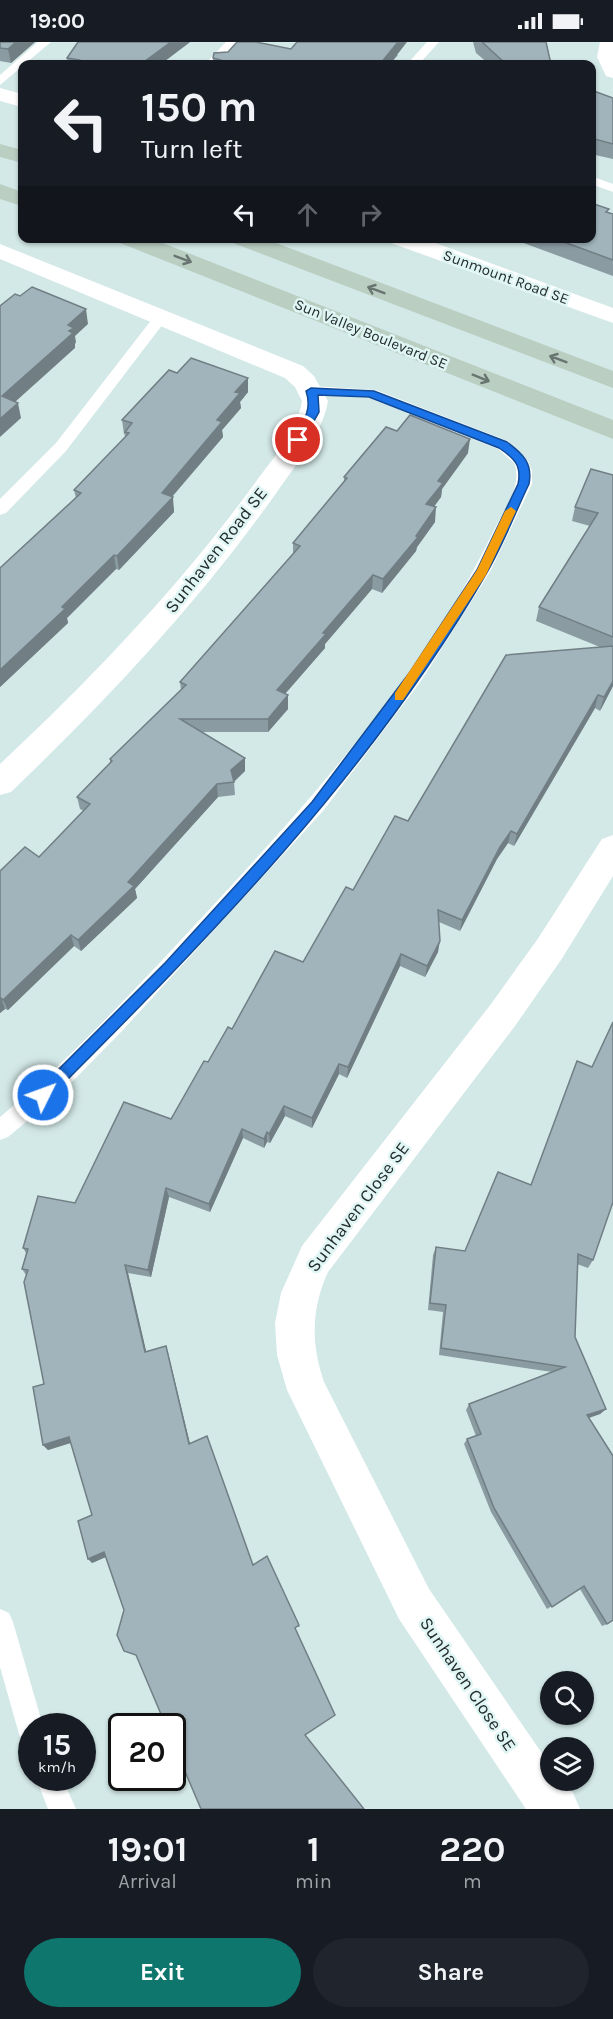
<!DOCTYPE html>
<style>
body{margin:0;font-family:Karla,sans-serif;background:#20242c;color:#f1f3f6;height:100vh;display:flex;flex-direction:column;font-size:22px;white-space:nowrap}
*{box-sizing:border-box;margin:0}
p{font-size:20px;color:#9ea1a6}
.icon{flex:none;width:33px;height:33px;fill:none;stroke:currentColor;stroke-width:2;stroke-linecap:round;stroke-linejoin:round}
.map{position:relative;height:1767px;overflow:hidden}
.details{display:flex;flex-direction:column;background:#171b24;flex:1}
.details>*{flex:none}
.banner{position:absolute;left:18px;top:18px;width:578px;height:183px;border-radius:12px;box-shadow:0 2px 4px #0004;background:#171b24;color:#f1f3f6;overflow:hidden}
.fabs{position:absolute;left:540px;top:1629px;display:grid;gap:12px}
.fabs a{display:grid;place-items:center;width:54px;height:54px;border-radius:50%;background:#171b24;box-shadow:0 2px 4px #0004;font-size:30px}
.speed{position:absolute;left:18px;top:1671px;display:flex;gap:12px;font-size:30px;font-weight:700;text-align:center}
.speed>*{display:grid;place-content:center;width:78px;height:78px;border-radius:50%;background:#171b24;box-shadow:0 2px 4px #0004;line-height:1}
.speed small{font-size:15px;font-weight:400}
.speed .limit{border:3px solid #111;border-radius:9px;background:#fff;color:#111}
.pin{position:absolute;display:grid;place-items:center;width:51px;height:51px;color:#fff;margin:-26px;border:3px solid #fff;border-radius:50%;box-shadow:0 2px 6px #0007}
.me{position:absolute;width:66px;margin:-33px;rotate:48deg;stroke-linejoin:round;filter:drop-shadow(0 0 4px #0008)}
.turn{display:flex;align-items:center;gap:21px;height:126px;padding:0 24px;font-size:27px}
.turn .icon{width:78px;height:78px;stroke-width:2.5}
.turn b{display:block;font-size:42px;line-height:51px}
.lanes{display:flex;align-items:center;height:57px;padding:0 24px;background:#0003;justify-content:center;gap:30px;direction:ltr}
.lanes .off{opacity:.35}
.eta{display:flex;justify-content:space-evenly;align-items:center;height:102px;text-align:center}
.eta b{font-size:36px;font-weight:700;line-height:42px}
.cta{display:flex;gap:12px;margin-top:auto;padding:12px 24px}
.cta a{flex:1;height:69px;border-radius:36px;background:#0f766e;color:#fff;font-size:24px;font-weight:700;line-height:69px;text-align:center}
.cta a+a{background:#20242c;color:#f1f3f6}
.status{display:flex;justify-content:space-between;align-items:center;height:42px;padding:0 30px;background:#171b24;direction:ltr}
.status svg{height:16px;fill:currentColor}
.map>svg:first-child{display:block}
.lines{fill:none;stroke-linecap:round;stroke-linejoin:round}
.service{fill:#fff;fill-rule:evenodd}
.minor{fill:#fff;fill-rule:evenodd}
.secondary{fill:#bacec2;fill-rule:evenodd}
.wall{fill:#8a9ba2}
.shaded-wall{fill:#717e84}
.building{fill:#a1b4bc;stroke:#717e84;stroke-width:1.5}
.oneway{stroke:#687570}
.route{fill:#1a73e8;stroke:#114b97;stroke-width:1.5}
.slow{fill:#f59e0b}
.labels{text-anchor:middle;stroke-width:5;stroke-linejoin:round;paint-order:stroke}
.far-street-label{font-size:15px;fill:#242d2c;stroke:#e0f6f4}
.street-label{font-size:18px;fill:#242d2c;stroke:#e0f6f4}
</style>
<div class="status"><b>19:00</b><svg viewBox="0 0 49 12"><path d="M0 12V9h3v3zM5 12V6h3v6zM10 12V3h3v9zM15 12V0h3v12zM26 1h20v11H26zM47 4h2v5h-2z"/></svg></div>
<div class="map">
<svg width="613" height="1767" viewBox="0 0 613 1767">
<rect width="100%" height="100%" fill="#d3e9e7"/>
<g class="lines">
<g class="service">
<path d="M38 0H51L0 43V33Z"/>
<path d="M427 0H439L419 22H407Z"/>
<path d="M591 134 613 142V150L591 142Z"/>
<path d="M161 271 168 275 166 278 66 409 6 471 0 473V457L56 401 156 272Z"/>
<path d="M311 344 376 348 508 399 528 419 532 429V442L490 530 421 639 323 769 122 989 64 1048 8 1095 0 1098V1075C75 1013 140 942 206 871 314 754 425 632 494 488 504 468 523 443 514 421L498 407 369 356 306 352 304 349Z"/>
<path d="M0 1567 9 1571 13 1580 43 1684H32V1705L23 1701 19 1692 0 1625Z"/>
<path d="M36 1736H62L76 1767H48Z"/>
</g>
<g class="minor">
<path d="M226 0H246L227 22H205Z"/>
<path d="M600 0H613V36L606 34 597 15Z"/>
<path d="M0 46 22 52V65L0 59Z"/>
<path d="M388 196H422L613 266V281L391 201Z"/>
<path d="M0 202 303 324 314 334 328 359C322 393 296 422 277 450 199 560 108 657 11 750L0 753V722C93 635 180 544 255 441 273 416 297 390 302 359L295 345 285 336 0 217Z"/>
<path d="M613 793V834L561 918 515 984 328 1230C311 1267 311 1302 324 1340L429 1547 550 1723V1738H561L573 1751 580 1767H526L399 1577 287 1348 277 1313 275 1281 281 1251 302 1204 491 962 537 898 602 797Z"/>
</g>
<g class="secondary">
<path d="M0 102 22 108V121L0 115Z"/>
<path d="M0 142 22 150V164L0 157Z"/>
<path d="M117 196H150L613 378V397L120 201Z"/>
<path d="M230 196H263L613 329V346L233 201Z"/>
</g>
</g>
<g class="wall">
<path d="M0 0H35L11 21 0 19Z"/>
<path d="M190 0 161 22H67V16Z"/>
<path d="M473 0H546L551 22H489L476 11Z"/>
<path d="M291 7 398 13 390 22H213V16Z"/>
<path d="M591 48 613 56V117L591 112Z"/>
<path d="M608 170 613 172V234L510 196H591Z"/>
<path d="M177 331 248 336V350L240 360 241 366 222 388 223 395 172 455 174 470 119 528 116 527 67 576 68 581 0 645V526L76 456 74 448 126 395 124 392 122 378Z"/>
<path d="M397 389 468 411 442 447 441 455 434 465 435 480 417 505 416 509 382 551 372 547 325 602V606L285 652 288 653V667L268 690H202L245 716V729L234 740 235 753 218 755 135 847 137 856 81 909 74 904 8 968 5 967 0 971V829L39 815 84 769 80 767 77 755 110 721V717L181 648 180 640 293 512V501L344 440V435Z"/>
<path d="M613 433V644L600 669 595 666 514 804 508 801 497 817 460 889 439 880 438 910 425 935 400 924 347 1036 339 1032 312 1086 285 1074 270 1101 267 1100 264 1106 243 1096 210 1170 169 1155 151 1235 128 1231 146 1310 168 1311 190 1401 253 1523 300 1585 124 1568 106 1515 92 1521V1473L71 1401 48 1408 43 1403 44 1342 26 1233 22 1227 26 1211 23 1206 171 1077 208 1020 232 987 303 920 353 848 408 779 600 605 536 579 539 565 590 484 572 479 575 465Z"/>
<path d="M530 1143 593 1218 588 1226 577 1222 575 1295 606 1367 600 1372 589 1376 607 1582 602 1584 580 1547 547 1567 491 1470 464 1402 467 1397 476 1394 466 1368 469 1362 552 1330 439 1313 443 1270 428 1268 433 1213 436 1205 465 1209Z"/>
</g>
<g class="shaded-wall">
<path d="M16 0H35L11 21 8 7Z"/>
<path d="M171 0H190L161 22H141Z"/>
<path d="M398 0H407L390 22H380Z"/>
<path d="M86 267 88 282 75 294 76 300 75 302V306L5 369 2 354 68 283Z"/>
<path d="M248 336V350L240 360 241 366 222 388 223 395 163 465 162 451 235 350Z"/>
<path d="M18 361 21 376 0 395V377Z"/>
<path d="M470 397 468 411 442 447 441 455 425 476 426 462 438 439Z"/>
<path d="M173 455 174 470 119 528 117 514Z"/>
<path d="M436 465 435 480 417 505 416 509 382 551 383 537Z"/>
<path d="M114 513 116 527 67 576 68 581 0 645V628Z"/>
<path d="M373 533 372 547 325 602V606L277 661V648L323 591Z"/>
<path d="M613 639V644L600 669 604 655Z"/>
<path d="M288 653V667L268 690V677Z"/>
<path d="M598 653 595 666 514 804 517 792Z"/>
<path d="M245 716V729L232 741 231 728Z"/>
<path d="M217 742 218 755 135 847 137 856 81 909 78 898 128 840Z"/>
<path d="M511 789 508 801 497 817 460 889 462 878 500 805Z"/>
<path d="M71 893 74 904 8 968 3 958Z"/>
<path d="M440 899 438 910 425 935 427 924Z"/>
<path d="M401 912 400 924 347 1036 348 1025Z"/>
<path d="M0 956H1L5 967 0 971Z"/>
<path d="M339 1022V1032L312 1086V1076Z"/>
<path d="M284 1064 285 1074 270 1101 269 1092Z"/>
<path d="M242 1087 243 1096 210 1170 209 1162Z"/>
<path d="M267 1090V1100L264 1106V1097Z"/>
<path d="M166 1146 169 1155 151 1235 148 1228Z"/>
<path d="M125 1223 128 1231 148 1317 145 1310Z"/>
<path d="M166 1304 168 1311 191 1407 189 1402Z"/>
<path d="M606 1367 600 1372 582 1378 587 1373Z"/>
<path d="M69 1395 73 1400 48 1408 43 1403Z"/>
<path d="M104 1510 108 1514 92 1521 88 1517Z"/>
</g>
<g class="building">
<path d="M0 0H16L8 7 0 6Z"/>
<path d="M78 0H171L141 22H73L79 18 67 16Z"/>
<path d="M237 0H256L291 7 297 0H398L380 22H235L213 16 214 11 228 10Z"/>
<path d="M482 0H546L551 22H506Z"/>
<path d="M591 48 613 56V102L591 96Z"/>
<path d="M591 161 609 167 606 170 613 172V218L553 196H591Z"/>
<path d="M32 245 86 267 68 283 74 286 69 289 73 291 2 354 18 361 0 377V264L15 252 20 254Z"/>
<path d="M191 316 248 336 235 350 240 351 217 378 222 380 162 451 173 455 117 514 114 513 62 565 65 567 0 628V526L81 451 74 448 129 391 125 390 132 381 122 378 169 328 177 331Z"/>
<path d="M410 373 470 397 438 439 443 441 426 462 436 465 416 494 418 495 383 537 373 533 323 591 326 592 277 648 288 653 268 677H180L245 716 231 728 234 740 217 742 128 840 134 844 78 898 71 893 3 958 1 956H0V829L25 805 39 815 90 762 77 755 112 719 110 717 186 643 180 640 300 504 293 501 347 436 344 435 386 385 397 389Z"/>
<path d="M591 427 613 433V595L539 565 598 471 575 465Z"/>
<path d="M613 604V639L604 655 598 653 517 792 511 789 500 805 462 878 438 868 440 899 427 924 401 912 348 1025 339 1022 312 1076 284 1064 269 1092 267 1090 264 1097 242 1087 209 1162 166 1146 148 1228 125 1223 145 1310 166 1304 189 1402 207 1394 253 1523 267 1514 299 1583 295 1586 335 1673 305 1693 364 1767H201L172 1699V1684H166L136 1613 124 1609 117 1593 124 1568 104 1510 88 1517 78 1479 92 1473 69 1395 43 1403 33 1345 44 1342 24 1240 28 1228 22 1227 28 1207 23 1206 38 1154 75 1161 124 1060 171 1077 204 1019 208 1020 228 985 232 987 275 909 303 920 346 845 353 848 395 774 408 779 506 613Z"/>
<path d="M613 980V1160L593 1218 578 1212 575 1295 606 1367 587 1373 613 1414V1578L607 1582 584 1544 552 1565 494 1466 467 1397 481 1392 469 1362 565 1325 441 1306 446 1263 430 1261 436 1205 465 1209 498 1130 531 1143 577 1019 592 1025Z"/>
</g>
<defs><path id="oneway-shaft" d="M-6 0H5M1.5-3L5.5 0L1.5 3" fill="none" stroke-width="1.6" stroke-linecap="round" stroke-linejoin="round" transform="scale(1.5)"/></defs>
<g class="oneway">
<use href="#oneway-shaft" transform="translate(183 217) rotate(21)"/>
<use href="#oneway-shaft" transform="translate(376 248) rotate(-159)"/>
<use href="#oneway-shaft" transform="translate(558 317) rotate(-159)"/>
<use href="#oneway-shaft" transform="translate(481 336) rotate(22)"/>
</g>
<path class="route" d="M311 346 374 349 507 400C523 412 533 421 529 442 515 471 503 503 486 532 371 731 209 896 48 1057L43 1059 38 1057 36 1053 38 1048 165 921 312 760 410 630 477 528 518 442C522 423 514 416 499 406L369 355 318 353 319 370 302 400H294L292 398C302 381 313 369 306 349Z"/>
<path class="slow" d="M511 465 516 469 486 533 403 658H395V651L477 528 505 469Z"/>
<g class="labels">
<g class="far-street-label">
<text transform="translate(506 235) rotate(20)" y="5">Sunmount Road SE</text>
<text transform="translate(371 292) rotate(22)" y="5">Sun Valley Boulevard SE</text>
</g>
<g class="street-label">
<text transform="translate(216 508) rotate(-52)" y="6">Sunhaven Road SE</text>
<text transform="translate(358 1165) rotate(-53)" y="6">Sunhaven Close SE</text>
<text transform="translate(468 1642) rotate(56)" y="6">Sunhaven Close SE</text>
</g>
</g>
</svg>
<div class="fabs">
<a><svg class="icon" aria-label="search" viewBox="0 0 24 24"><circle cx="10" cy="10" r="6"/><path d="M15 15l6 6"/></svg></a>
<a><svg class="icon" aria-label="layers" viewBox="0 0 24 24"><path d="M12 4l9 5-9 5-9-5zM3 14l9 5 9-5"/></svg></a>
</div>
<div class="speed"><div>15<small>km/h</small></div><div class="limit">20</div></div>
<div class="pin" style="left:298px;top:398px;background:#d93025"><svg class="icon" aria-label="arrive" viewBox="0 0 24 24"><path d="M6 21V4h12l-3 4 3 4H6"/></svg></div>
<svg class="me" style="left:43px;top:1053px" viewBox="-20 -20 40 40"><circle r="17" fill="#1a73e8" stroke="#fff" stroke-width="3"/><path d="M0-11L8 9 0 5-8 9z" fill="#fff"/></svg>
<div class="banner">
<div class="turn"><svg class="icon" aria-label="left" viewBox="0 0 24 24"><path d="M17 20v-9H6M10 6l-5 5 5 5"/></svg><div><b>150 m</b>Turn left</div></div>
<div class="lanes"><svg class="icon" aria-label="left" viewBox="0 0 24 24"><path d="M17 20v-9H6M10 6l-5 5 5 5"/></svg><svg class="icon off" aria-label="ahead" viewBox="0 0 24 24"><path d="M12 20V5M6 11l6-6 6 6"/></svg><svg class="icon off" aria-label="right" viewBox="0 0 24 24"><path d="M7 20v-9h11M14 6l5 5-5 5"/></svg></div>
</div>
</div>
<section class="details">
<div class="eta">
<div><b>19:01</b><p>Arrival</p></div>
<div><b>1</b><p>min</p></div>
<div><b>220</b><p>m</p></div>
</div>
<div class="cta"><a>Exit</a><a>Share</a></div>
</section>
